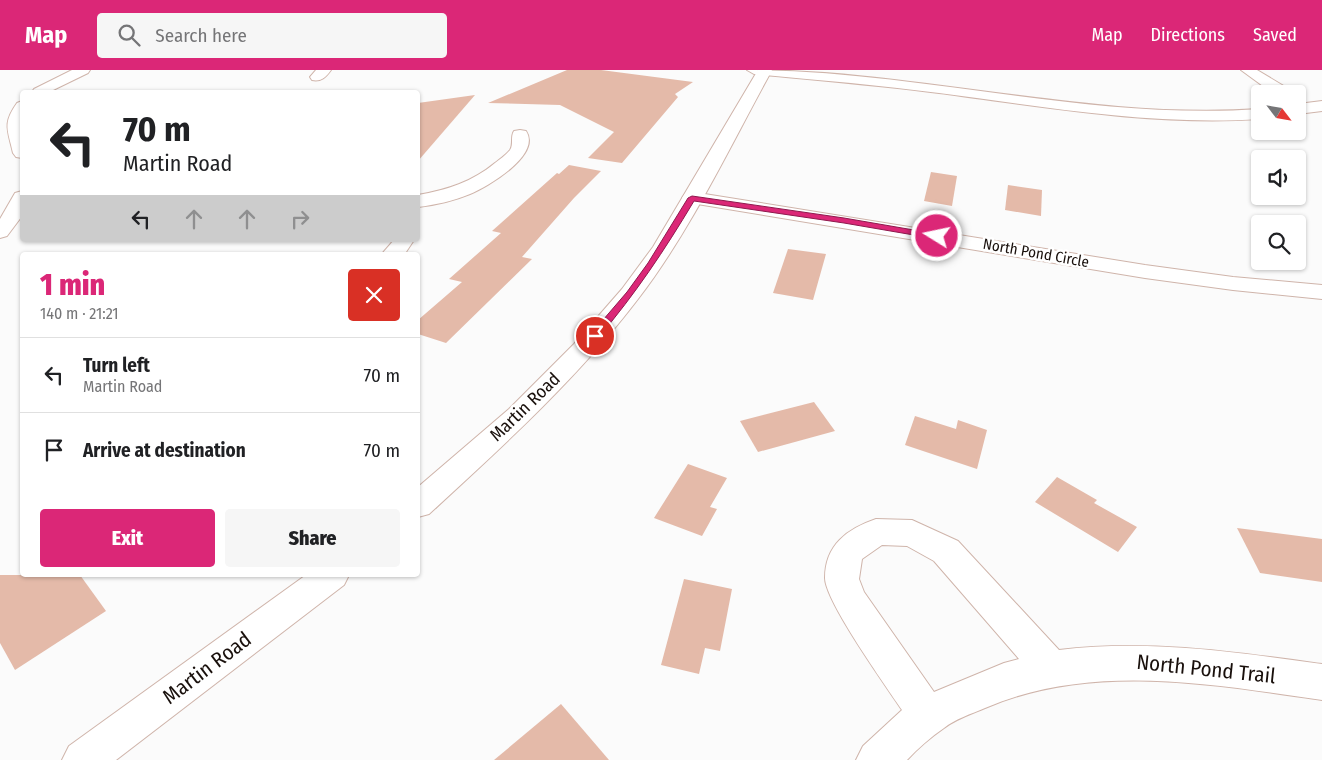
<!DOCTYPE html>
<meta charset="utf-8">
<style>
body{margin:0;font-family:"Fira Sans Condensed",sans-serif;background:#f6f6f6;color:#202124;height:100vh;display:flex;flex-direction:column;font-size:19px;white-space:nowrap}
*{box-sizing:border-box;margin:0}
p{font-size:16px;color:#757577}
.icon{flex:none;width:28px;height:28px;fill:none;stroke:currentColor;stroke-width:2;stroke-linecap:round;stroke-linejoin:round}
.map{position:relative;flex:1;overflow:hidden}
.sheet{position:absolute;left:20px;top:182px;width:400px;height:325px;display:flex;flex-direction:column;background:#fff;border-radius:5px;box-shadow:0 1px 4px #0004}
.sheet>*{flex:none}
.banner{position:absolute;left:20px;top:20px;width:400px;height:152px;border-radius:5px;box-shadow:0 1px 4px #0004;background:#fff;color:#202124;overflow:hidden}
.needle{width:32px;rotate:121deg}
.buttons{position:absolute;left:1251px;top:15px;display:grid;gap:10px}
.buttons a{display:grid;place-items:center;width:55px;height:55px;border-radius:5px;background:#fff;box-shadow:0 1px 4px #0004;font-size:25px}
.pin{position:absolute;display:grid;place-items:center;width:42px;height:42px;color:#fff;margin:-21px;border:2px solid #fff;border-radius:50%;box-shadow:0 1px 5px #0007}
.me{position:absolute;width:55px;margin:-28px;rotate:280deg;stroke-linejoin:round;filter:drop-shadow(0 0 4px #0008)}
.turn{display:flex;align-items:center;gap:18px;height:105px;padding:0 20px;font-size:22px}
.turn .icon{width:65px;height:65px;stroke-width:2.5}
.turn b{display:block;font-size:35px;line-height:42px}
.lanes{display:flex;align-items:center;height:48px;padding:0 20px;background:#0003;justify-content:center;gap:25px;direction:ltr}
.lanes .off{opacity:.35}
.round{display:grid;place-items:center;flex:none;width:52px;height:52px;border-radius:5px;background:#f6f6f6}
.summary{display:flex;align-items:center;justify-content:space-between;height:85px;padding:0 20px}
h1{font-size:30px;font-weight:800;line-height:38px;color:#db2777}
.button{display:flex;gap:10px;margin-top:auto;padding:10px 20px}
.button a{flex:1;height:58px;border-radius:5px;background:#db2777;color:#fff;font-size:20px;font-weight:800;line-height:58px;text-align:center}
.button a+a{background:#f6f6f6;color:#202124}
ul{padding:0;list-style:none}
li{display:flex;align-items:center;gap:15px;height:75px;padding:0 20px;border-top:1px solid #e0e0e0}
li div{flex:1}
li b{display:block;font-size:19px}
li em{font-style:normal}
header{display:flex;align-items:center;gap:30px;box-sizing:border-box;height:70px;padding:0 25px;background:#db2777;color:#fff}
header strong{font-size:24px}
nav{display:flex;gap:28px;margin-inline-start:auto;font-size:18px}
.search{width:350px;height:45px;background:#f6f6f6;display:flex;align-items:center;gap:12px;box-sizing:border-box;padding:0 18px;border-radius:5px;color:#757577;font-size:19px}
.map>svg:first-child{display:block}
.building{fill:#e4baa9}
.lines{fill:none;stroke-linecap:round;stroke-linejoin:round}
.street-casing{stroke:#cfb4aa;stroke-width:2}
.secondary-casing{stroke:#cfb4aa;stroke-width:2}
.street{fill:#fff;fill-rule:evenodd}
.secondary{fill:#fff;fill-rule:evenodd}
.route{fill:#db2777;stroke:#8e194d}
.labels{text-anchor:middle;stroke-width:5;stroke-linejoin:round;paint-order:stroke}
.far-street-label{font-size:15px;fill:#19100c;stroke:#fff}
.street-label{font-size:18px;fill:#19100c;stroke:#fff}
.near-street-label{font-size:21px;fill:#19100c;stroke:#fff}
</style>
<header>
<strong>Map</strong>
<div class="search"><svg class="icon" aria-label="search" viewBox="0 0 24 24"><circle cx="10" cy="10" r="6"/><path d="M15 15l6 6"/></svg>Search here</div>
<nav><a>Map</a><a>Directions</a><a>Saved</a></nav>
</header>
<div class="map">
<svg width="1322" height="690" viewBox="0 0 1322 690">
<rect width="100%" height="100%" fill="#fbfbfb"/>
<g class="building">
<path d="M567 0H601L693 12 675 24 678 27 622 93 588 88 614 62 560 35 488 33Z"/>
<path d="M475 25 418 91V33Z"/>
<path d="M569 95 601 101 574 128 522 187 532 189 446 273 418 264V250L462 212 449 209 501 163 492 161 557 103 559 104Z"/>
<path d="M931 102 957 106 952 136 924 131Z"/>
<path d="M1008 115 1042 120 1041 146 1005 140Z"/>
<path d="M788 179 826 184 813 230 773 223Z"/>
<path d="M814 332 835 361 758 382 740 351Z"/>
<path d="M915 346 956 359 958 350 987 360 977 399 905 375Z"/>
<path d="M688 394 727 408 710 437 717 439 702 466 654 448Z"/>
<path d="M1057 407 1097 430 1094 433 1137 457 1118 482 1035 432Z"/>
<path d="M1237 458 1322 469V512L1260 503Z"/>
<path d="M0 505H80L106 541 15 600 0 573Z"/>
<path d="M684 509 732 519 720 581 705 578 699 604 661 595Z"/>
<path d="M561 634 609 690H494Z"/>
</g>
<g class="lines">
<g class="street-casing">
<g id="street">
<path d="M72 0H90L88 3 49 22H32L34 19Z"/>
<path d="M316 0H331C326 7 321 12 312 10L310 7Z"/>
<path d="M747 0C919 0 1088 51 1260 39V49C1151 56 1046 37 939 23 878 15 816 10 754 4Z"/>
<path d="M1241 0H1257L1297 24H1277L1267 19Z"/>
<path d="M22 31V88L16 87 13 83C8 60 2 54 17 33Z"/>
<path d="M1322 31V41L1298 44V34Z"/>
<path d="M520 60 526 61C542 85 487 117 470 124 453 131 435 135 418 137V125C447 120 472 112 495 93 500 89 506 85 510 80 514 74 510 67 514 61Z"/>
<path d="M22 121V146L7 166 0 168V149L15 123Z"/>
<path d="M692 122 1145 195 1233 207 1322 215V229L1233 220 1145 208 685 132 682 128 685 124Z"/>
<path d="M394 170H414L404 185H381Z"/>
<path d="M876 449 912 450 958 471 1059 580C1147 569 1234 582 1322 594V630C1210 614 1092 592 985 638 971 644 955 649 944 658 931 667 918 678 907 690H856L863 676 902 640C886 616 825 531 825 508 825 475 847 459 876 449ZM882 475 907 476 934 491 1019 589 1004 593 934 622 864 522 859 509 862 489Z"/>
</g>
</g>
<g class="secondary-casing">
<g id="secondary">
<path d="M758 0H772C730 76 691 160 638 229 577 309 503 376 429 444L418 447V417L509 339 574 274 622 219 653 177Z"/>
<path d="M306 505H349L344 515 116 690H62L69 676Z"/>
</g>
</g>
<use href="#street" class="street"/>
<use href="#secondary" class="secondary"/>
</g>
<path class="route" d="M692 126 844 148 937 164 941 166 937 169 844 153 694 131C664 181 636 223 598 268H591V264L627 222 648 193 688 128Z"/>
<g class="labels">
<g class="far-street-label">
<text transform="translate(1036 183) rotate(10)" y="5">North Pond Circle</text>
</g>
<g class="street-label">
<text transform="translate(525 337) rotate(-44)" y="6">Martin Road</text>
</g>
<g class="near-street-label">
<text transform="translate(207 598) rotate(-37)" y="7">Martin Road</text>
<text transform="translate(1206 599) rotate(6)" y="7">North Pond Trail</text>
</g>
</g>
</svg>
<div class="buttons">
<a><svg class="needle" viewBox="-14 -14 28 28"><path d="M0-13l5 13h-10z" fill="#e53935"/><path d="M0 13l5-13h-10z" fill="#757577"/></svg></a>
<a><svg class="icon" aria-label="sound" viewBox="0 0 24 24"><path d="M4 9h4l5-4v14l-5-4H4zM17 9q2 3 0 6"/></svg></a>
<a><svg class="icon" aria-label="search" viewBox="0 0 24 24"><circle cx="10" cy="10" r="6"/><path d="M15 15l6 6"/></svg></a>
</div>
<div class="pin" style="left:595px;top:266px;background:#d93025"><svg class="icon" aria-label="arrive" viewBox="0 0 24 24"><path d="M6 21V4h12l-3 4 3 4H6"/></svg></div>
<svg class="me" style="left:937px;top:166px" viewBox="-20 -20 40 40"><circle r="17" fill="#db2777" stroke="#fff" stroke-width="3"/><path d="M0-11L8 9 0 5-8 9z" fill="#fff"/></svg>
<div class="banner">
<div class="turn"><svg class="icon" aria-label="left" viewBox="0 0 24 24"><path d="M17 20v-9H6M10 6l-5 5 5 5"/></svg><div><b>70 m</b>Martin Road</div></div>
<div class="lanes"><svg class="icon" aria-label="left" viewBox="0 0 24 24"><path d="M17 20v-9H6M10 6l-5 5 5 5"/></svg><svg class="icon off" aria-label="ahead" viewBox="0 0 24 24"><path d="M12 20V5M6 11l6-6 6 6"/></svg><svg class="icon off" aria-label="ahead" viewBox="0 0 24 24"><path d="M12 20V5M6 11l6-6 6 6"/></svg><svg class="icon off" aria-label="right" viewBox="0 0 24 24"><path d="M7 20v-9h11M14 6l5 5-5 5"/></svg></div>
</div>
<section class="sheet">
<div class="summary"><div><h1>1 min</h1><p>140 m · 21:21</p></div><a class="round" style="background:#d93025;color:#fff"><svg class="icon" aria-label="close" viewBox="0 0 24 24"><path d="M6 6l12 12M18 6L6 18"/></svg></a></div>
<ul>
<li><svg class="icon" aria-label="left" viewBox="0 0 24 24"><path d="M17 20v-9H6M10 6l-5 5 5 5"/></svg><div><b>Turn left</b><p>Martin Road</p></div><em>70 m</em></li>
<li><svg class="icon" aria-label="arrive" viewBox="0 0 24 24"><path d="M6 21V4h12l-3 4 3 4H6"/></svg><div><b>Arrive at destination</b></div><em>70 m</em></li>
</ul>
<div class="button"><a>Exit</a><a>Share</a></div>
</section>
</div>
